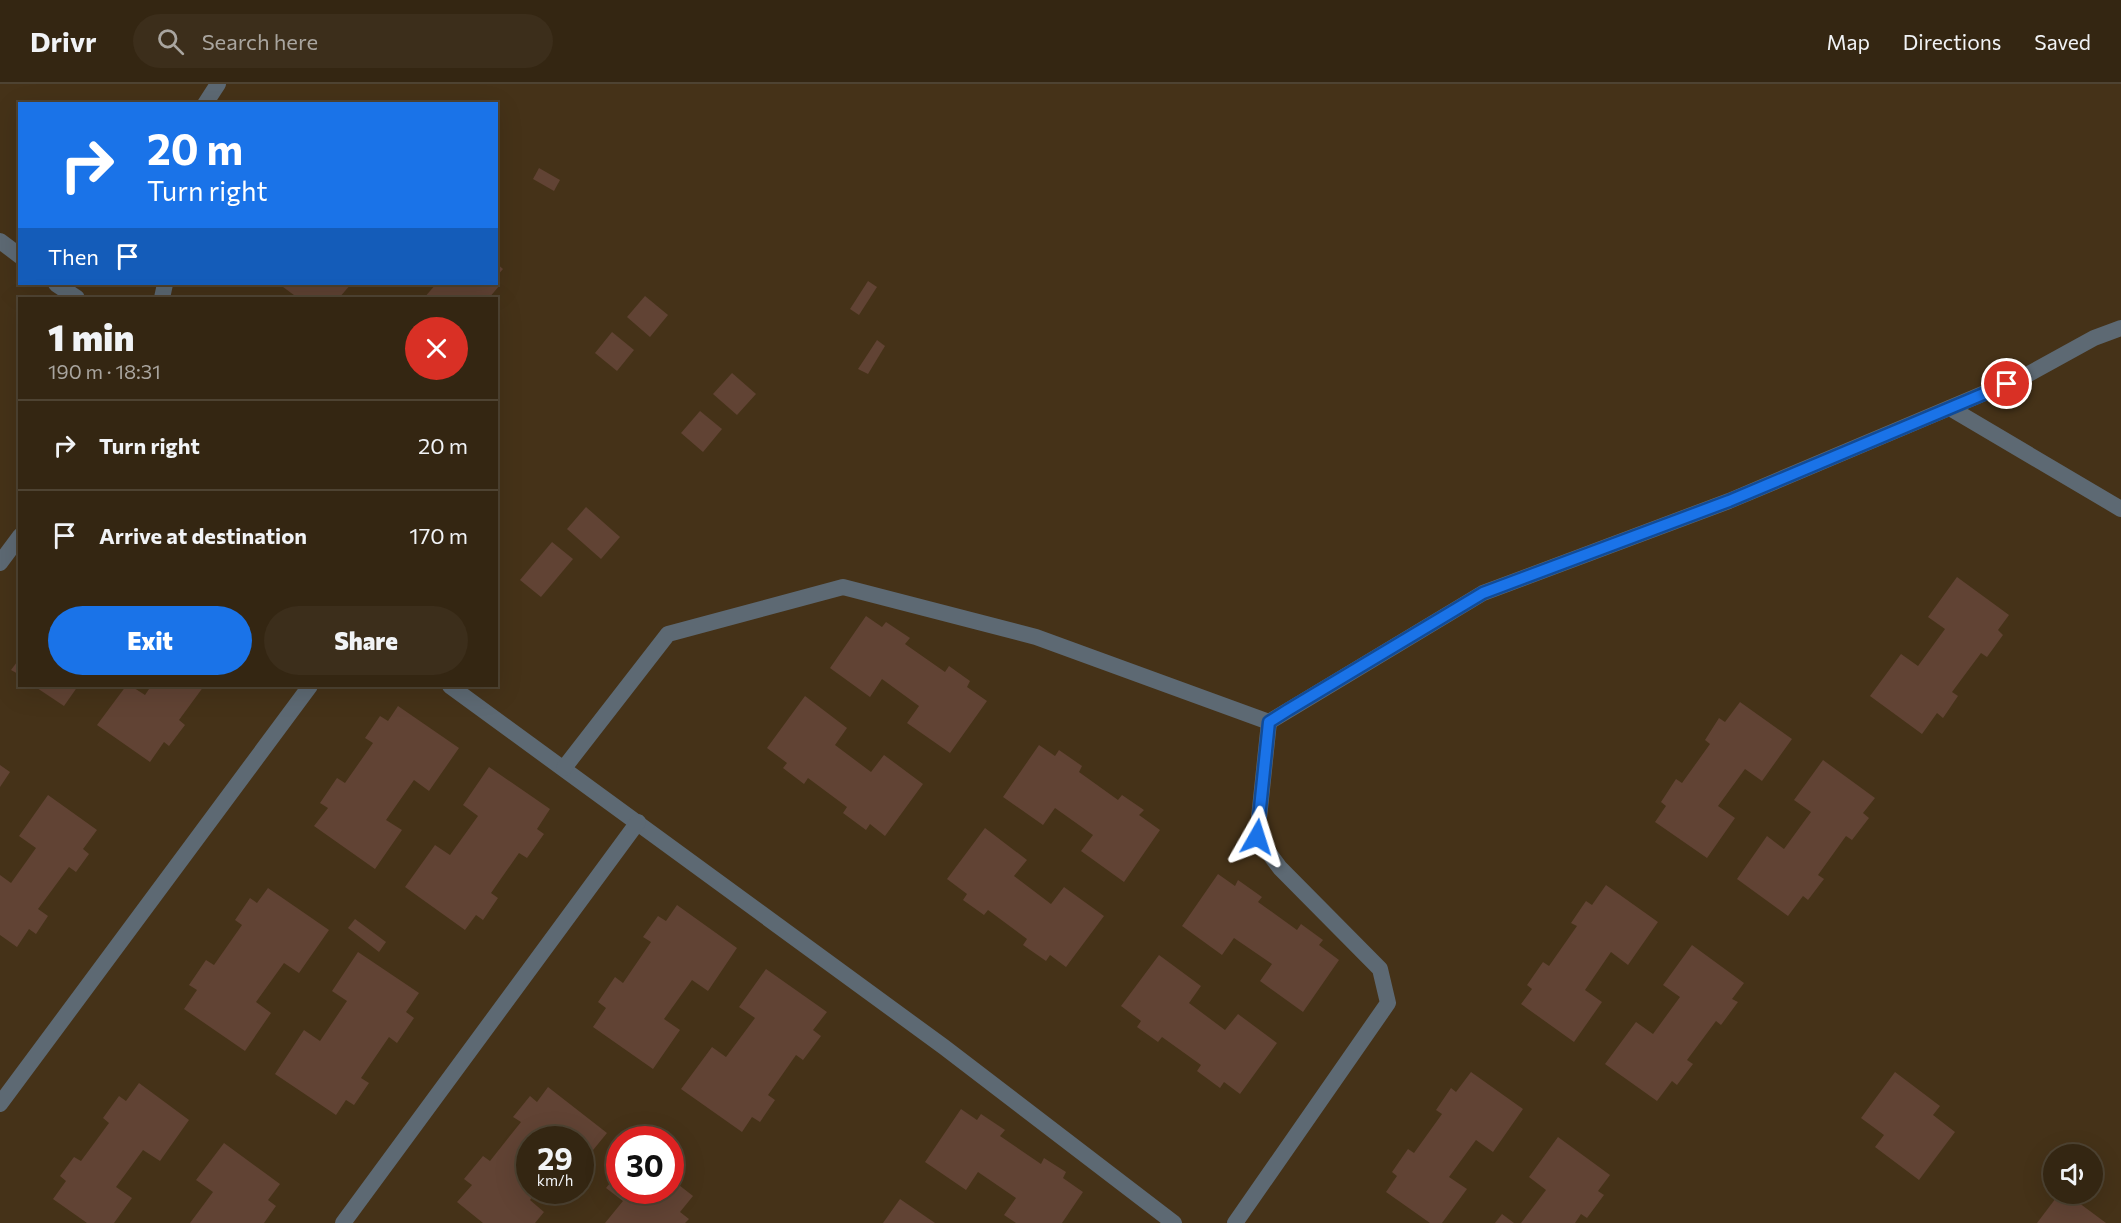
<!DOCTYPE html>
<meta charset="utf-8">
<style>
body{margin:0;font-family:Commissioner,sans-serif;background:#3c2e1b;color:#f1f3f6;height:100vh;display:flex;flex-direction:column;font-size:22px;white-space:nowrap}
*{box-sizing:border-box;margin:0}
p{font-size:20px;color:#a9a59f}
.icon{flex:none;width:33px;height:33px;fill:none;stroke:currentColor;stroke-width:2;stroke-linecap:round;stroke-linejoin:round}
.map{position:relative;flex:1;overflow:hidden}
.side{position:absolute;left:18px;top:213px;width:480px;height:390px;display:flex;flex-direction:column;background:#342612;border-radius:0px;box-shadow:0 6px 24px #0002,0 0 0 2px #4e4332}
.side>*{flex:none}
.top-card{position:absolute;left:18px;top:18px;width:480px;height:183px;border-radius:0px;box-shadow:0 6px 24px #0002,0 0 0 2px #4e4332;background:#1a73e8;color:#fff;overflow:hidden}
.tools{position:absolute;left:2043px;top:1060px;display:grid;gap:12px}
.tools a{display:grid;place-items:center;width:60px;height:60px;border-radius:50%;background:#342612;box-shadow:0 6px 24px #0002,0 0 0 2px #4e4332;font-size:30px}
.speed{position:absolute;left:516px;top:1042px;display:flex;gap:12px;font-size:30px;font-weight:700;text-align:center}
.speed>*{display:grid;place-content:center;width:78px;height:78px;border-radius:50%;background:#342612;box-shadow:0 6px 24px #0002,0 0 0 2px #4e4332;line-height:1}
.speed small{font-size:15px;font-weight:400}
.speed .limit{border:9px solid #d22;background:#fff;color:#111}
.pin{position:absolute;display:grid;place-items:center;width:51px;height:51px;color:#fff;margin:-26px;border:3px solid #fff;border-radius:50%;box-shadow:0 2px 6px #0007}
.me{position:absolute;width:66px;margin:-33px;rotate:6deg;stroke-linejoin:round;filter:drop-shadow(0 0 4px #0008)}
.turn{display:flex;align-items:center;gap:21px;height:126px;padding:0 30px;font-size:27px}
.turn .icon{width:78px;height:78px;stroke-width:2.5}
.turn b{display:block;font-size:42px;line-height:51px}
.then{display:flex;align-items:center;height:57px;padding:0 30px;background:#0003;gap:12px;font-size:22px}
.round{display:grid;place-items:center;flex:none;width:63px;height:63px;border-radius:32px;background:#3c2e1b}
.head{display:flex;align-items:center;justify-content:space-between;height:102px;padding:0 30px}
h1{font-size:36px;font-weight:800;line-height:45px}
.primary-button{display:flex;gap:12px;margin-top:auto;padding:12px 30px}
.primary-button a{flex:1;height:69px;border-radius:36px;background:#1a73e8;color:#fff;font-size:24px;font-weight:800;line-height:69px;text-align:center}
.primary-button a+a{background:#3c2e1b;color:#f1f3f6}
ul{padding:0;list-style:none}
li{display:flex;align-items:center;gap:18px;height:90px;padding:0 30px;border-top:2px solid #4e4332}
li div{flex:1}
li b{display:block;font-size:22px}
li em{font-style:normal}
header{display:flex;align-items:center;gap:36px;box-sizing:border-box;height:84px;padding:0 30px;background:#342612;border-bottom:2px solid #4e4332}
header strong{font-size:28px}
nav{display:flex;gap:33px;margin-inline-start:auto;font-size:21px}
.search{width:420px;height:54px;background:#3c2e1b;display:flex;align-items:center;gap:15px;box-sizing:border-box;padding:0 21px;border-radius:33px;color:#a9a59f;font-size:22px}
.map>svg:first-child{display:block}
.building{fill:#614334}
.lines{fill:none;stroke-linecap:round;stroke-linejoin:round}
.minor{stroke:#5d6973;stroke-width:16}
.route-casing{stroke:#114b97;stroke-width:15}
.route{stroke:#1a73e8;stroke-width:10}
</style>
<header>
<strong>Drivr</strong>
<div class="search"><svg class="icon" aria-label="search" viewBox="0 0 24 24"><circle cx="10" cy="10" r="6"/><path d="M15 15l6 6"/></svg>Search here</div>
<nav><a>Map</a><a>Directions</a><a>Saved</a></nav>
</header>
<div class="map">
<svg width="2121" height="1139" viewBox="0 0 2121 1139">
<rect width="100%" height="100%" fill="#453218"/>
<g class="building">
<path d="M539 84 560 96 554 107 533 95Z"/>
<path d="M496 179 503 185 496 193Z"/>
<path d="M868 197 877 203 859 231 850 225Z"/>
<path d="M279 200H351L339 214H298Z"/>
<path d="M436 200H496L499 202 489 214H475L473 213 471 214H424Z"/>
<path d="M645 212 668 231 650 253 627 233Z"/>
<path d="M612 248 634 266 617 287 595 269Z"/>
<path d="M877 256 885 262 868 290 858 285Z"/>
<path d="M732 289 756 310 737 331 713 310Z"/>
<path d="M700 327 722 345 703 368 681 349Z"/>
<path d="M586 423 620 453 601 475 567 445Z"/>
<path d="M552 458 573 475 541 513 520 496Z"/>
<path d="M1957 493 2009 531 1998 546 2003 551 1987 573 1981 569 1952 608 1958 612 1943 634 1937 629 1922 650 1870 612 1901 570 1918 582 1945 545 1928 533Z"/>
<path d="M866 532 882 543 886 538 910 554 905 560 945 588 949 582 970 597 967 603 987 617 950 669 907 639 919 622 882 595 870 613 830 584Z"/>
<path d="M20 574V591L11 586Z"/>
<path d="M34 602H78L64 622Z"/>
<path d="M126 602H131L145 611 151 602H204L179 636 185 641 169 662 164 658 150 678 97 641Z"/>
<path d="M805 612 847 644 835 661 871 688 884 671 923 700 885 752 870 740 866 746 843 729 847 723 808 694 804 700 783 684 787 679 767 664Z"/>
<path d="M1740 618 1792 655 1762 697 1745 685 1718 722 1735 734 1707 774 1655 738 1666 722 1661 718 1676 695 1682 699 1710 660 1705 656 1719 634 1725 638Z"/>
<path d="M398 622 459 664 429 707 414 696 386 736 402 746 375 785 314 742 328 724 320 719 337 694 345 699 373 659 365 654 380 632 388 637Z"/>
<path d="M1039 661 1055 672 1059 666 1082 682 1079 688 1118 716 1122 711 1144 726 1139 731 1160 746 1124 798 1081 767 1093 751 1055 724 1043 741 1003 713Z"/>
<path d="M1823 676 1875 714 1863 729 1869 734 1852 756 1846 752 1818 791 1824 795 1808 816 1803 812 1788 832 1737 795 1767 752 1784 765 1811 728 1794 716Z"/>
<path d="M0 681 10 688 0 703Z"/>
<path d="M489 683 550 725 537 745 544 750 527 774 519 769 491 809 498 814 483 836 476 831 465 846 405 803 435 761 450 771 478 732 463 721Z"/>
<path d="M48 711 97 746 83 765 89 770 76 788 69 783 38 825 48 832 36 850 29 845 17 863 0 851V791L11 799 36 764 19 752Z"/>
<path d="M985 744 1027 776 1014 792 1051 820 1064 803 1104 832 1066 883 1050 871 1046 877 1023 861 1027 855 988 826 984 831 963 816 967 810 947 795Z"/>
<path d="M1218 790 1235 802 1238 796 1262 813 1258 818 1297 846 1301 840 1323 856 1319 861 1339 876 1303 928 1260 897 1272 880 1234 854 1222 871 1182 842Z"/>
<path d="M1606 801 1658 838 1628 881 1611 868 1585 906 1602 918 1574 958 1521 920 1532 905 1527 901 1543 878 1549 882 1577 842 1571 839 1586 817 1592 821Z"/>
<path d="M268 804 329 846 299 889 284 879 256 918 271 929 245 967 184 925 197 906 189 901 206 876 214 881 242 841 235 836 250 814 257 819Z"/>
<path d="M677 821 737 864 708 907 692 896 664 935 680 946 653 985 593 943 606 924 598 918 615 893 623 899 651 858 643 853 658 832 666 837Z"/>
<path d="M355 835 386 858 379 868 348 844Z"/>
<path d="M1692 861 1744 899 1732 915 1738 918 1721 941 1716 937 1687 976 1693 980 1677 1001 1672 997 1657 1017 1605 980 1636 938 1653 950 1680 913 1663 901Z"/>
<path d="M358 868 419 909 406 928 414 934 397 959 389 953 361 994 369 999 354 1021 346 1016 336 1031 275 990 304 946 320 957 347 917 332 907Z"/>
<path d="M1159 871 1201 902 1189 919 1225 946 1238 930 1277 959 1240 1010 1224 998 1220 1004 1197 987 1201 981 1162 953 1158 958 1137 943 1141 937 1121 922Z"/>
<path d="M766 885 827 928 813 946 821 952 803 976 796 971 768 1011 775 1016 760 1038 752 1033 742 1048 681 1005 712 963 726 973 755 934 739 923Z"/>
<path d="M1471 988 1523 1025 1493 1068 1476 1056 1449 1093 1467 1105 1442 1139H1430L1386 1108 1397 1092 1392 1088 1408 1065 1414 1069 1442 1030 1436 1026 1451 1004 1456 1008Z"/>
<path d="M1895 988 1940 1022 1933 1031 1955 1048 1919 1096 1875 1063 1884 1051 1861 1034Z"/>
<path d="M139 999 189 1036 160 1077 143 1066 116 1103 132 1114 114 1139H87L53 1115 66 1097 60 1092 74 1073 81 1077 109 1039 103 1034 119 1012 126 1017Z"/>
<path d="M548 1003 607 1049 580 1082V1056H530V1107H537L530 1116 544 1128 535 1139H483L457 1118 472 1101 464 1095 483 1072 490 1077 521 1038 513 1033 530 1012 537 1018Z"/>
<path d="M961 1025 977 1036 981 1030 1005 1046 1000 1052 1041 1080 1044 1074 1066 1088 1063 1094 1083 1108 1062 1139H1016L1004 1131 1016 1114 978 1088 966 1106 925 1078Z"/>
<path d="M1558 1053 1610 1091 1598 1107 1604 1111 1587 1134 1581 1130 1575 1139H1521L1546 1106 1529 1093Z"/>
<path d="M224 1059 280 1100 268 1116 276 1122 264 1139H190L213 1108 196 1096Z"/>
<path d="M620 1087V1107H670V1094L693 1112 680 1128 689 1135 685 1139H605L623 1117 606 1104Z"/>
<path d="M2059 1110H2067L2106 1139H2037Z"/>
<path d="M900 1115 935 1139H883Z"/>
<path d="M1502 1130 1514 1139H1495Z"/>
</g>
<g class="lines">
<g class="minor">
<path d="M205 20 218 0"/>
<path d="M0 157 20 172"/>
<path d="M56 200 77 214"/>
<path d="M162 214 165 200"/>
<path d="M1950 324 2121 425"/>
<path d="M0 479 20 452"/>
<path d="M450 602 944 963 1174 1139"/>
<path d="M564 684 668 550 843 503 1036 553 1269 638"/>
<path d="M0 1020 310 602"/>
<path d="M343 1139 638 738"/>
<path d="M1235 1139 1388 919 1380 885 1280 784 1257 753 1269 638 1483 509 1729 417 2025 292 2094 254 2121 244"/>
</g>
</g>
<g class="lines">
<g class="route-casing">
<path id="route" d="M1257 753 1269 638 1288 626 1483 509 1729 417 2007 300"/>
</g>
<use href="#route" class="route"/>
</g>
</svg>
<div class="tools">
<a><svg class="icon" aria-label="sound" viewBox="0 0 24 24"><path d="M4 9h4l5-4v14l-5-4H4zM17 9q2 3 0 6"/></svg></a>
</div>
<div class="speed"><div>29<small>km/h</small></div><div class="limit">30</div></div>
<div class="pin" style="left:2007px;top:300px;background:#d93025"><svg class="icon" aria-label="arrive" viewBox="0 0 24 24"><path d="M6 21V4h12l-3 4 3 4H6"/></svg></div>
<svg class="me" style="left:1257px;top:753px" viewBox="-20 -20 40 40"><path d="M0-17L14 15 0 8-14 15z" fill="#1a73e8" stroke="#fff" stroke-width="4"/></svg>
<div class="top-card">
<div class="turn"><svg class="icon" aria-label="right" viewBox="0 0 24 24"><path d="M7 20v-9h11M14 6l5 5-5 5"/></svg><div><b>20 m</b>Turn right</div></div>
<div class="then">Then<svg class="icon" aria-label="arrive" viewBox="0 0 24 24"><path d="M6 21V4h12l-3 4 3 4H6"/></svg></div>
</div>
<section class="side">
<div class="head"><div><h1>1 min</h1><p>190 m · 18:31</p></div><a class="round" style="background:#d93025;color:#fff"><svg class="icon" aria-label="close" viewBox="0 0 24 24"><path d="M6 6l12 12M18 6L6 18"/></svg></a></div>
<ul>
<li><svg class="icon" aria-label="right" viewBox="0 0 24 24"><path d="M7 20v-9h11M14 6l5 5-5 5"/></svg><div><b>Turn right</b></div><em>20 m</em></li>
<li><svg class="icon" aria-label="arrive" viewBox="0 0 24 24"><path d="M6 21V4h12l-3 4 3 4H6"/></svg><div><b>Arrive at destination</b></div><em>170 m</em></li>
</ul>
<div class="primary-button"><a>Exit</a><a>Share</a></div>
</section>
</div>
